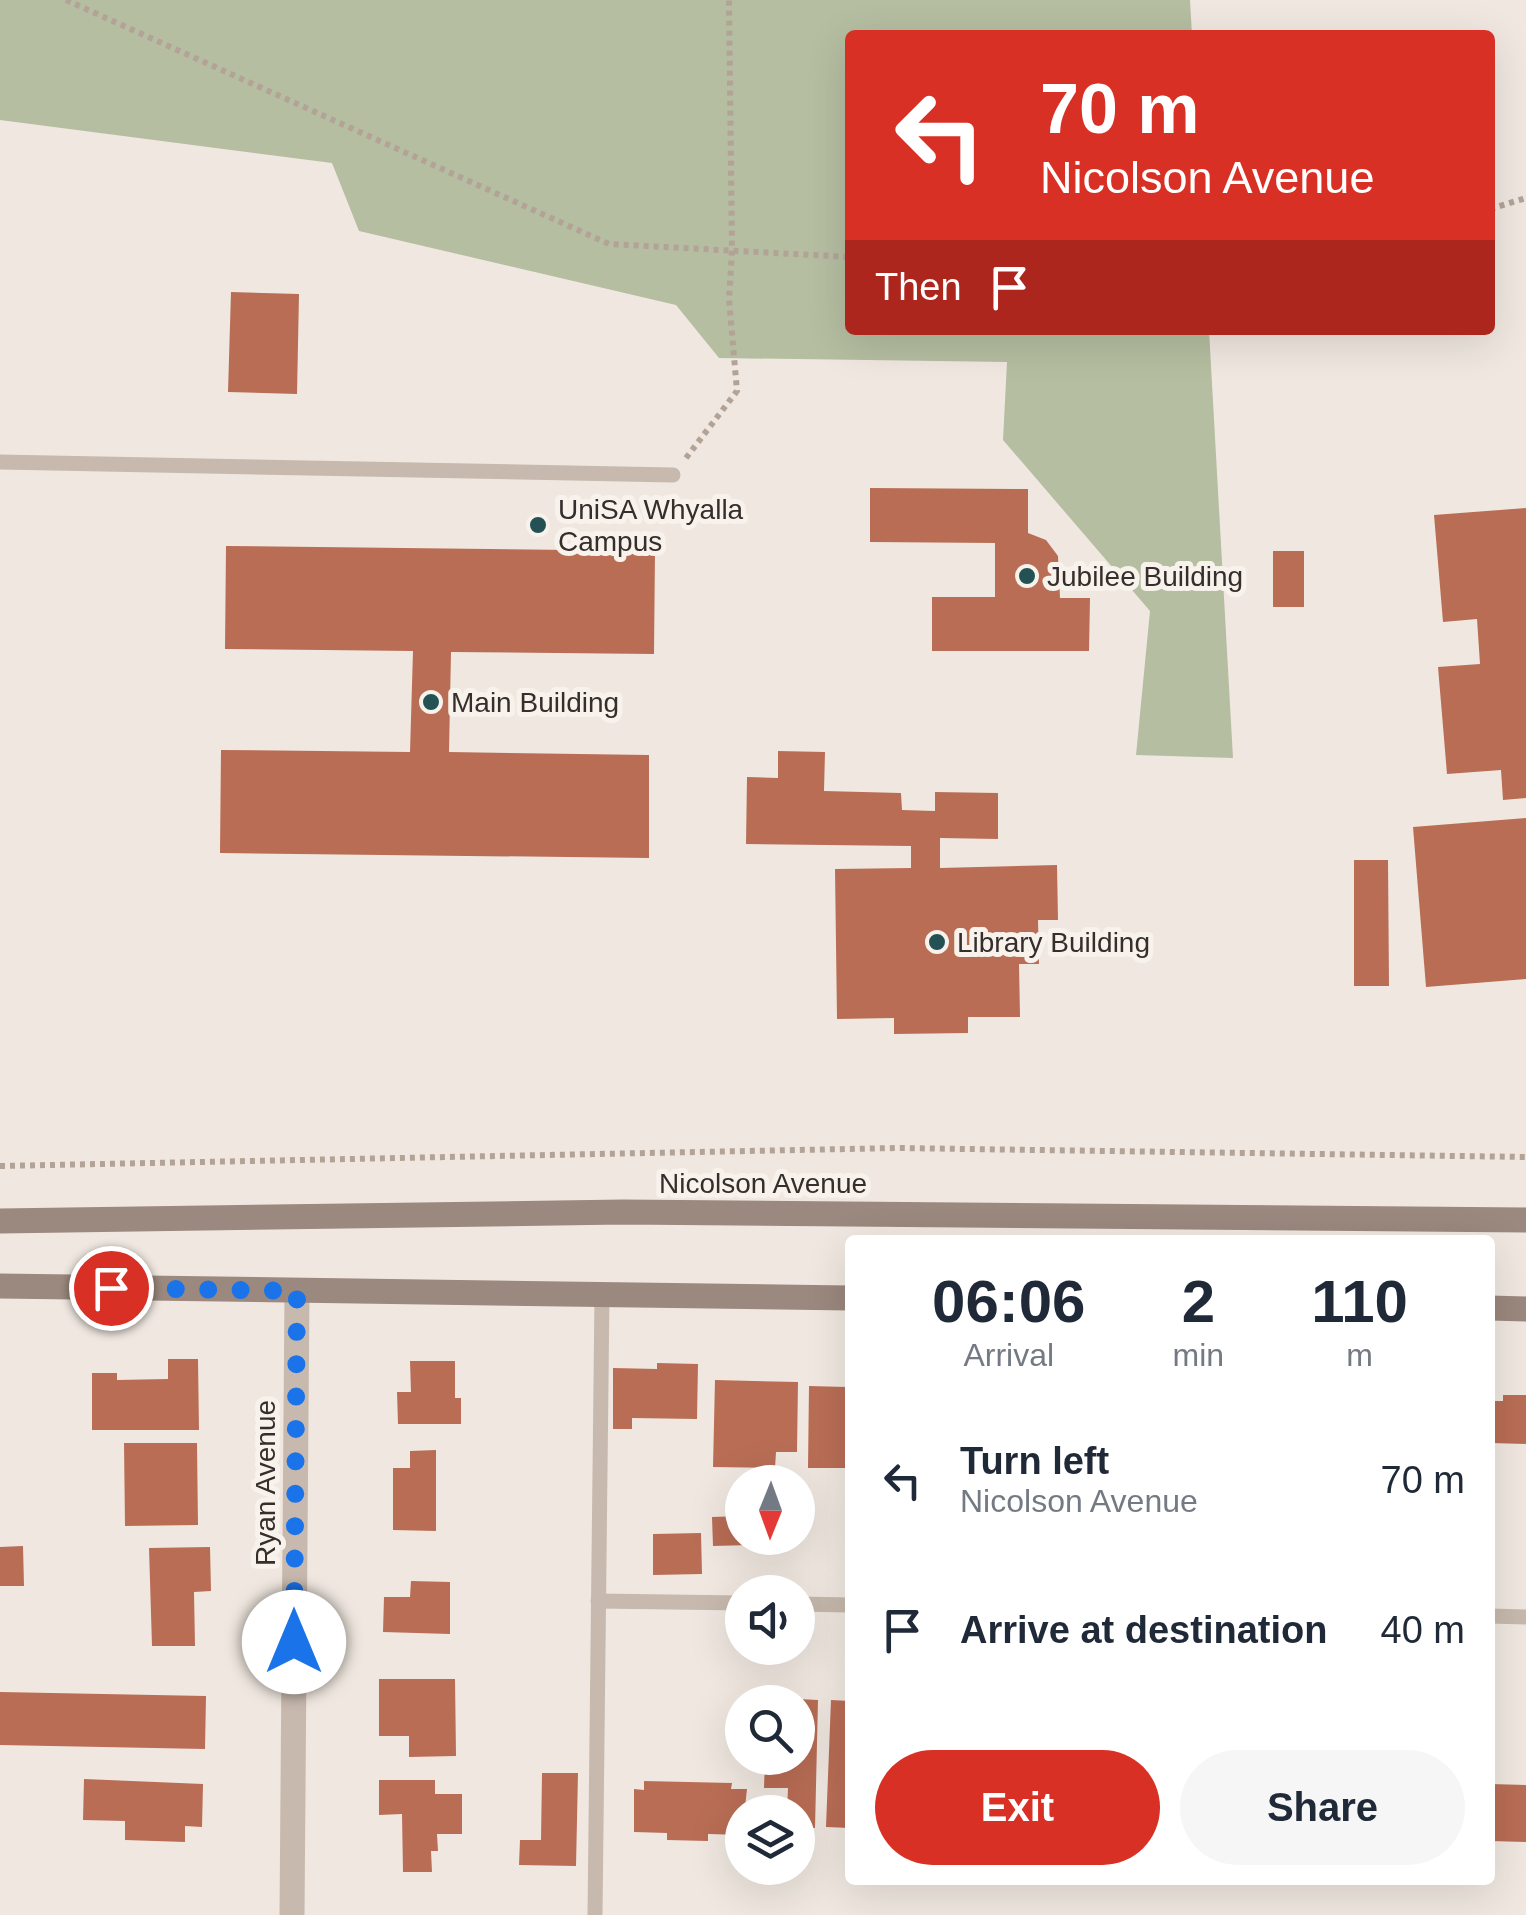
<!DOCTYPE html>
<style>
body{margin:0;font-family:Helvetica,sans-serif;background:#f6f6f7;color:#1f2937;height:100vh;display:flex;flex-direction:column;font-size:38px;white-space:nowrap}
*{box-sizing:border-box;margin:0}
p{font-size:32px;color:#747a83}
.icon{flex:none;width:55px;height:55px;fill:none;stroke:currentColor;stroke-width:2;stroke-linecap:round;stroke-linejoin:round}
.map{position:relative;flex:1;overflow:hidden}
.side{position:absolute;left:845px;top:1235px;width:650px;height:650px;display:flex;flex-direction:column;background:#fff;border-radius:10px;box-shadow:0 10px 40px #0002}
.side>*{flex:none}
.top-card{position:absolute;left:845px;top:30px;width:650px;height:305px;border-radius:10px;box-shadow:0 10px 40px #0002;background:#d93025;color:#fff;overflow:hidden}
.needle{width:65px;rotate:181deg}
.fabs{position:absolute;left:725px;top:1465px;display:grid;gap:20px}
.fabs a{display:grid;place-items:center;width:90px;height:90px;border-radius:50%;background:#fff;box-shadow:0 10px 40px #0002;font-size:50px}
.pin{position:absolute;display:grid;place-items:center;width:85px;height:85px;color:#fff;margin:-42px;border:5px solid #fff;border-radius:50%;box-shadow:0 2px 10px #0007}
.me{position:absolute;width:110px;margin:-55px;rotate:0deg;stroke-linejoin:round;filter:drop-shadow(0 0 8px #0008)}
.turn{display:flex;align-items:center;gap:35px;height:210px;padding:0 30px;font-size:45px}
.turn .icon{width:130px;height:130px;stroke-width:2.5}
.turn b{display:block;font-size:70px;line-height:85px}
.then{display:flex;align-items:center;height:95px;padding:0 30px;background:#0003;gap:20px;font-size:38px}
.eta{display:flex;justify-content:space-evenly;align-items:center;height:170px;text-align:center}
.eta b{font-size:60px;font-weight:700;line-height:70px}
.cta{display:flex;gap:20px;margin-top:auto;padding:20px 30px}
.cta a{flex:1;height:115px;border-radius:60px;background:#d93025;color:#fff;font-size:40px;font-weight:700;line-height:115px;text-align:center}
.cta a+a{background:#f6f6f7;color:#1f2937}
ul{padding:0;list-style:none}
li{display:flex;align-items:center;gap:30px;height:150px;padding:0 30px}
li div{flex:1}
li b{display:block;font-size:38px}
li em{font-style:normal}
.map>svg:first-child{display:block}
.green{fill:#b5bea1}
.building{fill:#b96d55}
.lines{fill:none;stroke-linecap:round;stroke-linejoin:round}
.path{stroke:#b3a397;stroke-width:6;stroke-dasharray:5 5;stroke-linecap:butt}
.service{stroke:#c7b9ad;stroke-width:15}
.minor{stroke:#c7b9ad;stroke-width:25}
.secondary{stroke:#9b887e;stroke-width:25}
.route{stroke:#1a73e8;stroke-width:18;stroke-dasharray:0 32.4}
.poi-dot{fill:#245154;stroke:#f8f2ec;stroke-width:4}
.labels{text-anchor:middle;stroke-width:10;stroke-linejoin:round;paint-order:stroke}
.poi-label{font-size:28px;fill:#362e2b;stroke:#f8f2ec;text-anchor:start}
.street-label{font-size:28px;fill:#362e2b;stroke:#f8f2ec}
</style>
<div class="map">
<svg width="1526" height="1915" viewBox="0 0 1526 1915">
<rect width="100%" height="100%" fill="#f0e8e0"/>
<path class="green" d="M0 0H1190L1192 35H850V330H1209L1233 758 1136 755 1150 611 1003 440 1007 362 719 358 676 305 359 231 332 163 0 120Z"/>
<g class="building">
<path d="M231 292 299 294 297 394 228 392Z"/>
<path d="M870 488 1028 489V533L1046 540 1058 556 1060 598H1090L1089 651H932V597H995V543L870 542Z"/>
<path d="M1526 508V798L1503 800 1501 770 1447 774 1438 667 1480 664 1477 619 1443 622 1434 515Z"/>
<path d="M226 546 655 551 654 654 451 652 449 752 649 755V858L220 853 221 750 410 752 413 651 225 649Z"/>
<rect x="1273" y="551" width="31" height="56"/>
<path d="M778 751 825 752 824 791 901 793 902 810 935 811V792L998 793V839L940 838V868L1057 865 1058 920H1038L1039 964H1019L1020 1017H968V1033L894 1034V1018L837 1019 835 869 911 868V846L746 844 747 777 778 778Z"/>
<path d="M1526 818V979L1426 987 1413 827Z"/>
<path d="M1354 860H1388L1389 986H1354Z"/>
<path d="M168 1359H198L199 1430H92V1373H117V1380L168 1379Z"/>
<path d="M410 1361H455V1398H461V1424H398L397 1392H411Z"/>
<path d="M657 1363 698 1364 697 1419 632 1418V1429H613V1368L657 1369Z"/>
<path d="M715 1380 798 1382 797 1452H776L775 1468 713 1467Z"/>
<path d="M809 1386 846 1387V1400H850V1468H808Z"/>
<path d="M1503 1395H1526V1444L1490 1443V1401H1503Z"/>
<path d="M124 1443H197L198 1525 125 1526Z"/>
<path d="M436 1450V1531L393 1530V1468H410V1451Z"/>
<path d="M742 1516V1538H751V1545L713 1546 712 1517Z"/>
<path d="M701 1533 702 1574 653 1575V1534Z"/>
<path d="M23 1546 24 1586H0V1547Z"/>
<path d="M210 1547 211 1591 194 1592 195 1646H152L149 1548Z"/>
<path d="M411 1581 450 1582V1634L383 1632 384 1597H410Z"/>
<path d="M379 1679H455L456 1756 409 1757V1736H379Z"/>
<path d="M0 1692 206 1696 205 1749 0 1745Z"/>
<path d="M798 1699 818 1700 815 1828H798V1812H787L788 1788H764L765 1758H798Z"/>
<path d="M831 1700 850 1701V1828L826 1827Z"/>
<path d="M542 1773H578L576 1866 519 1865 520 1840H541Z"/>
<path d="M84 1779 203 1784 202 1827 185 1826V1842L125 1840V1821L83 1820Z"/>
<path d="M379 1780H435V1794H462V1834H437L438 1851H431L432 1872H403L402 1814 379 1815Z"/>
<path d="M644 1781 732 1783 731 1789H747L742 1835 708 1834V1841L667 1840V1833L634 1832V1789L644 1790Z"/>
<path d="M1490 1784 1526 1785V1842L1490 1841Z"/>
</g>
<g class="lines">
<g class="path">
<path d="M66 0 609 244 850 257"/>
<path d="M1490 209 1526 198"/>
<path d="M686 458 737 391 729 299 732 251 729 0"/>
<path d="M0 1166 897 1148 1526 1157"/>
</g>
<g class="service">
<path d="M0 462 673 475"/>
<path d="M598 1601 742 1603"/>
<path d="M798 1604 850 1605"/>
<path d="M1490 1616 1526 1617"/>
<path d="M595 1915 602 1294"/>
</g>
<path class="minor" d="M292 1915 297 1291"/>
<g class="secondary">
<path d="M0 1221 623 1212 1526 1220"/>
<path d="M0 1286 850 1298"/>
<path d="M1490 1308 1526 1309"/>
</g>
</g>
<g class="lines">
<path class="route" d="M111 1288 297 1291 294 1642"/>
</g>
<g class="poi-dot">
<circle cx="538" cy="525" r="10"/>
<circle cx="1027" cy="576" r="10"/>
<circle cx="431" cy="702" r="10"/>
<circle cx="937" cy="942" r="10"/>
</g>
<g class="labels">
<g class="poi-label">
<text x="558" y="519">UniSA Whyalla<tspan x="558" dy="32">Campus</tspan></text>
<text x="1047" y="586">Jubilee Building</text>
<text x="451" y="712">Main Building</text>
<text x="957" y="952">Library Building</text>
</g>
<g class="street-label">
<text x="763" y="1193">Nicolson Avenue</text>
<text transform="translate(265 1483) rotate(-90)" y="10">Ryan Avenue</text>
</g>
</g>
</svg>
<div class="fabs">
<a><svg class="needle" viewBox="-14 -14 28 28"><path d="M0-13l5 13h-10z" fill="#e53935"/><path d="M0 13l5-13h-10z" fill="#747a83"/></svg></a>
<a><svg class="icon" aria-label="sound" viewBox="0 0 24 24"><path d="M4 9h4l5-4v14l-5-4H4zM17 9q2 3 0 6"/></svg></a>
<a><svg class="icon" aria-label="search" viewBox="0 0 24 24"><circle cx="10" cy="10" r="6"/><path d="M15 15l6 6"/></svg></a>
<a><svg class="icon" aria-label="layers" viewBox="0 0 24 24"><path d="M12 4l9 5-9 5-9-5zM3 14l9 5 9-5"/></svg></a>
</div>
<div class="pin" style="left:111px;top:1288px;background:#d93025"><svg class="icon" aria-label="arrive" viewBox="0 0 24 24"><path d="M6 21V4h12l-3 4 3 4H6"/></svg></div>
<svg class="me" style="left:294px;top:1642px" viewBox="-20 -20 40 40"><circle r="19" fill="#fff"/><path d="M0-13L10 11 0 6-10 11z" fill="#1a73e8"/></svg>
<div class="top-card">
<div class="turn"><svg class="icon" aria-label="left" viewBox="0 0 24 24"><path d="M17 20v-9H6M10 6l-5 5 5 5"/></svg><div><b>70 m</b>Nicolson Avenue</div></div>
<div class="then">Then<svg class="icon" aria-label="arrive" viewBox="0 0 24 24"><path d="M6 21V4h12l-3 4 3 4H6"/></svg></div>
</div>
<section class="side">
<div class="eta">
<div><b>06:06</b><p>Arrival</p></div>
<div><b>2</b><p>min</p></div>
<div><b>110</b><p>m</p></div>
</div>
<ul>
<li><svg class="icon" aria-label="left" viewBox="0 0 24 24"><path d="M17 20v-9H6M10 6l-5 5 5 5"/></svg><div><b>Turn left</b><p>Nicolson Avenue</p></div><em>70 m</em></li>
<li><svg class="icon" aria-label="arrive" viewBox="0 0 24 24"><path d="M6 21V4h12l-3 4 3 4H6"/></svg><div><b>Arrive at destination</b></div><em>40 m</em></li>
</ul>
<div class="cta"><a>Exit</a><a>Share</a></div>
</section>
</div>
